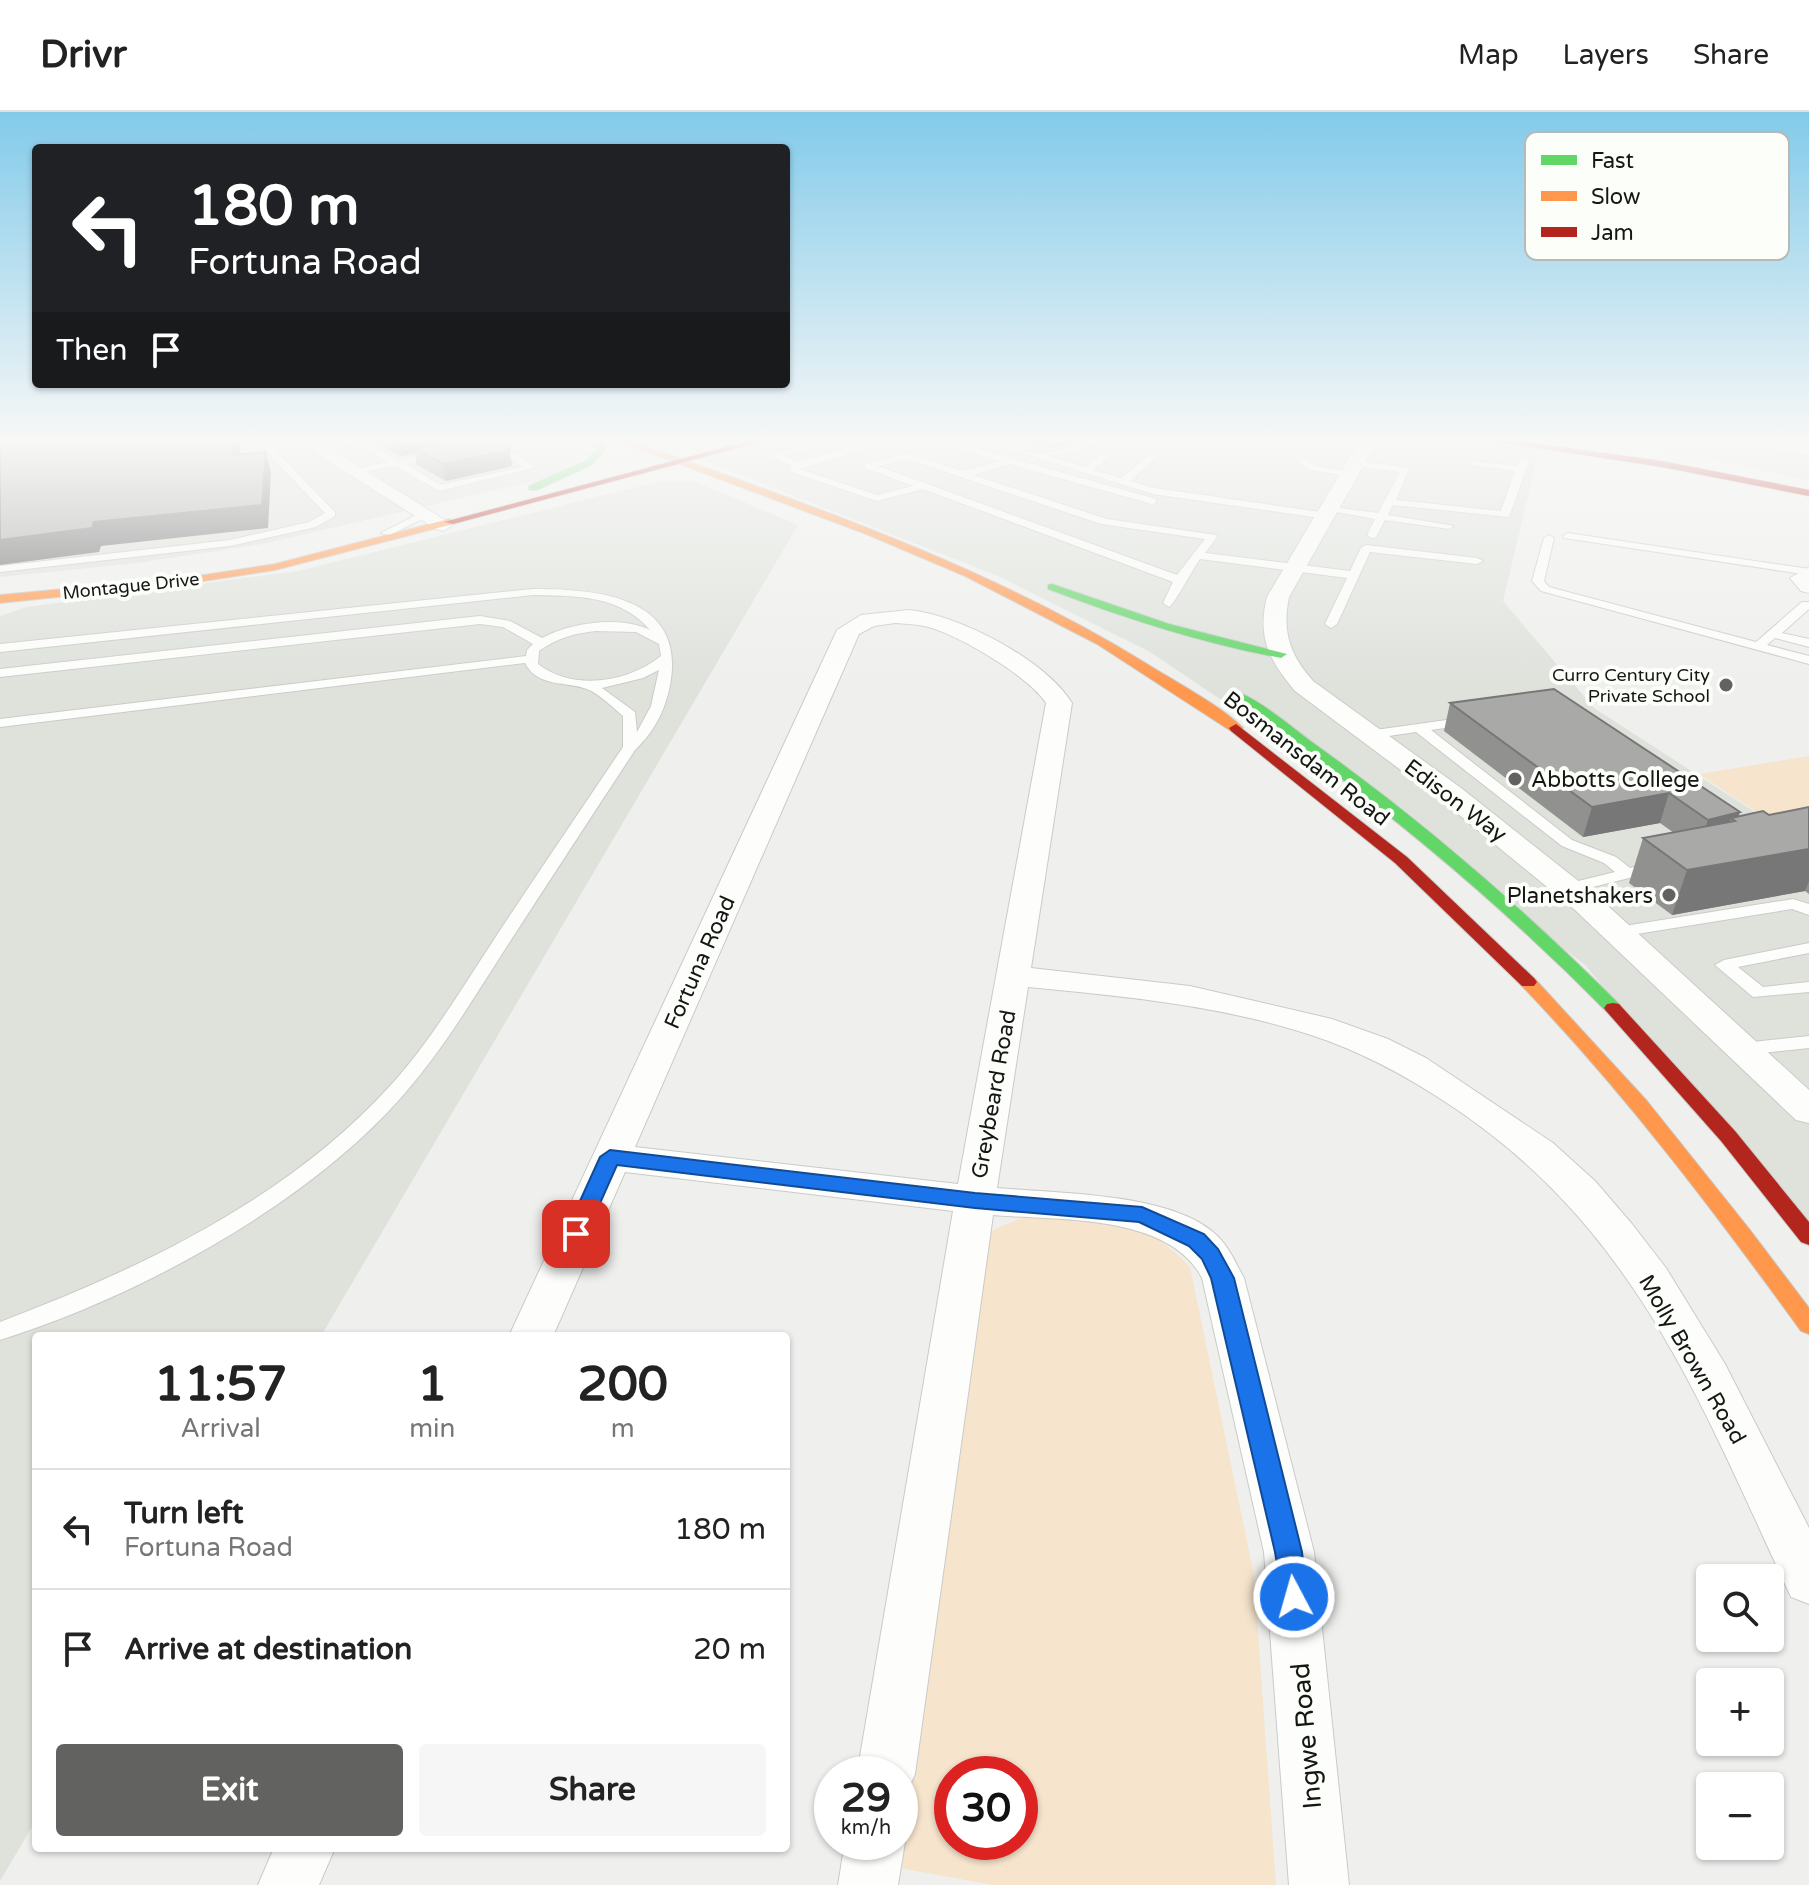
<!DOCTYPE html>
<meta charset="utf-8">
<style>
body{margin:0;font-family:"Varela Round",sans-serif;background:#f6f6f6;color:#222;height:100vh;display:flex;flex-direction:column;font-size:30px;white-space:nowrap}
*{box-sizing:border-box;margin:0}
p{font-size:26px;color:#767676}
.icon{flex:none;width:44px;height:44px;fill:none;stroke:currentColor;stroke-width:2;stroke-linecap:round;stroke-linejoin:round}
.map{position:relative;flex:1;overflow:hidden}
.drawer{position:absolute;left:32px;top:1220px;width:758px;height:520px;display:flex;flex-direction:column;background:#fff;border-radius:8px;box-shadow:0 2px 6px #0004}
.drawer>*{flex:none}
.top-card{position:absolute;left:32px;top:32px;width:758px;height:244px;border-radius:8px;box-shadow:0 2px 6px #0004;background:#202124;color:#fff;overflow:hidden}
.fabs{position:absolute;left:1696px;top:1452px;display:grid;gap:16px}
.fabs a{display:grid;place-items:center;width:88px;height:88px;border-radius:8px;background:#fff;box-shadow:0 2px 6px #0004;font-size:40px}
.speed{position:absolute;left:814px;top:1644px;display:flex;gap:16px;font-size:40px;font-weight:700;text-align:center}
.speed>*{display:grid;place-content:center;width:104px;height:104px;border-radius:50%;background:#fff;box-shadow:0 2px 6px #0004;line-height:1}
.speed small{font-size:20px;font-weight:400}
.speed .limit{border:12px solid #d22;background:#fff;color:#111}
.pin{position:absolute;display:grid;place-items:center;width:68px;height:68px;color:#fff;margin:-34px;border-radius:16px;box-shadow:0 4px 12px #0006}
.me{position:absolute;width:88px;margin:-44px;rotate:354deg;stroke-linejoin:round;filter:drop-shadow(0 0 6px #0008)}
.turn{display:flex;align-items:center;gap:28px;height:168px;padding:0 24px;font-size:36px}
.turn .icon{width:104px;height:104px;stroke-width:2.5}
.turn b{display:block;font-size:56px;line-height:68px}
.then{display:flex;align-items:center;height:76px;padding:0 24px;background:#0003;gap:16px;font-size:30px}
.eta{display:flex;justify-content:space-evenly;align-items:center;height:136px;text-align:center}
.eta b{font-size:48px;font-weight:700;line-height:56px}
.primary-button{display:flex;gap:16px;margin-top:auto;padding:16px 24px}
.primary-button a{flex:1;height:92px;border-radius:8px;background:#626361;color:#fff;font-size:32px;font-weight:700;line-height:92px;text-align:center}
.primary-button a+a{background:#f6f6f6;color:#222}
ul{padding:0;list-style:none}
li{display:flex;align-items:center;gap:24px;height:120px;padding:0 24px;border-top:2px solid #e0e0e0}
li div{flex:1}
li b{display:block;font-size:30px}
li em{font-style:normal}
header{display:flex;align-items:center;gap:48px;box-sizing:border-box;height:112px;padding:0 40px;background:#fff;border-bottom:2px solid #e0e0e0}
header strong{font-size:38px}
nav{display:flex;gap:44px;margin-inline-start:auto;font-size:28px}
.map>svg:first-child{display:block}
.built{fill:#dee2db}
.green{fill:#f6e4cd;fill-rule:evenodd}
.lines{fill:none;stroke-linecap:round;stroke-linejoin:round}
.lane-casing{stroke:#cacbc9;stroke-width:2}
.street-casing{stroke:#cacbc9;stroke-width:2}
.fast-casing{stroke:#cacbc9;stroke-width:2}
.slow-casing{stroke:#cacbc9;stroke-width:2}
.jam-casing{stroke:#cacbc9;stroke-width:2}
.lane{fill:#fdfdfc;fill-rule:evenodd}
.street{fill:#fdfdfc;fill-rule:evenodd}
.fast{fill:#63d668;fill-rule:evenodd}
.slow{fill:#ff974d;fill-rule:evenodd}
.jam{fill:#b3261e;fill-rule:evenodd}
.wall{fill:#919290}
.shaded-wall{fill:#767776}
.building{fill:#a9aaa8;stroke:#767776;stroke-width:2}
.route{fill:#1a73e8;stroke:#114b97;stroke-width:2}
.poi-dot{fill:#626361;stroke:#fcfefa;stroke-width:3}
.labels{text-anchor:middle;stroke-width:8;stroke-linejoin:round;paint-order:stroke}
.far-street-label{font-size:18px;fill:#161715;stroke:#fcfefa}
.far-poi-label{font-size:18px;fill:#161715;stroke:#fcfefa;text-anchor:end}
.street-label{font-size:22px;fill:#161715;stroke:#fcfefa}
.poi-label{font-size:22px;fill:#161715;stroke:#fcfefa;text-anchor:start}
.near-street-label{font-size:26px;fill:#161715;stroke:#fcfefa}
.key{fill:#fcfefa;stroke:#b7b9b5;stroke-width:2}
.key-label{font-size:22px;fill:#161715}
</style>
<header>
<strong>Drivr</strong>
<nav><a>Map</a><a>Layers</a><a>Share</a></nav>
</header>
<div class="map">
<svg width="1809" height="1773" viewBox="0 0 1809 1773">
<rect width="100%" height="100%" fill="#eff0ee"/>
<g class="built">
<path d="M0 328H584L592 334 593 340 547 366 263 432 137 451 0 465Z"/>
<path d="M738 328H1506L1539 337 1503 489 1594 596 1809 735V1119L1585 853 1361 682 1150 540 998 464 684 341Z"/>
<path d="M1620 328H1809V369L1717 348Z"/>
<path d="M661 369 696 370 798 413 321 1224H36V1708L0 1769V504L27 495 298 459Z"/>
</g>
<g class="green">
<path d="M1809 644V735L1699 662Z"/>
<path d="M1026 1104C1098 1109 1137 1098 1190 1155L1254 1463 1276 1773H993L899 1756 991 1119ZM952 1662H1020V1730H952Z"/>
</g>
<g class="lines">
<g class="lane-casing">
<g id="lane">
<path d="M255 328H265L335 400V404L316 415 230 434 0 460V454L230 428 309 410 325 401Z"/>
<path d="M349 328H364L320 342 315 339Z"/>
<path d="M819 328H834L784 344 797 350 875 328H886L885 331 799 357 877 383 913 374 865 356V352L907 341 963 359 999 349 939 330 947 328 1156 387V391L1152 392 1009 352 973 363 1107 407 1216 423 1217 425 1205 441 1350 459 1361 436 1366 433 1477 446 1483 449 1477 452 1370 440 1337 512 1331 516 1325 512 1347 466 1200 447C1192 458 1176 490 1169 495L1163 491 1173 470 923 377 877 389 791 360V354L770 344ZM907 347 1101 412 1205 427 1177 463 878 354Z"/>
<path d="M981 328C1002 328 1020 341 1038 341 1059 341 1080 328 1101 328L1078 339 1048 344 1085 355 1102 341H1108V345L1093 358 1121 366 1151 342 1156 345 1154 347 1130 369 1154 376 1327 401 1332 404 1327 407 1153 382Z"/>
<path d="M1766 328 1809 337V343L1768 335Z"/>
<path d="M369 332 398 348 441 341V345L406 352 440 373 522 355 513 347 488 337 491 332 519 343 534 356 439 379 395 354 351 362V358L388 350 366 337Z"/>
<path d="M1522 344 1530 346 1509 405 1393 393 1388 403 1454 414 1449 417 1385 408 1376 425 1372 426 1367 423 1375 407 1326 398 1331 395 1378 401 1400 360 1355 354V350L1358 349 1409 356 1396 388 1501 399 1515 359 1468 352 1473 349 1517 354Z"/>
<path d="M1303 346 1316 354 1358 362 1353 365 1310 358 1298 349Z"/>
<path d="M424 399 428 400V404L390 423 381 421Z"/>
<path d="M1568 421 1809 457V463L1564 426 1563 424Z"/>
<path d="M1549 423 1554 426 1544 469 1549 475 1756 530 1802 490H1809V497L1782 521 1809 527V535L1775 526 1767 533 1809 544V552L1541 479 1532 469 1544 426Z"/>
<path d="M533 477C594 477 683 483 671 567 667 595 656 618 635 638 593 702 551 766 509 831 476 882 445 935 405 981 309 1092 140 1184 0 1228V1210C142 1156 286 1088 390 974 431 929 462 876 495 826 537 762 580 699 623 635V604C613 596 600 582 587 577 566 569 538 576 525 551L0 615V607L526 544 527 538 533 532 503 515 480 512 0 565V557L480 504 510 509 542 526C570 511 620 503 650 518 620 483 577 484 533 483L0 540V532ZM596 519 636 520 659 532 661 544C627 571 573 579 538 552L539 539C557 526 575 521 596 519ZM659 558 651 594 637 620 635 600 602 576 643 566Z"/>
<path d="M1468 605 1473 606V612L1431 618 1572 728 1616 745 1630 756 1656 750 1664 755 1662 758 1568 781 1562 779 1560 776 1562 773 1615 760 1604 751 1562 734 1416 620 1368 627 1361 623 1368 619Z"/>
<path d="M1793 787 1809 792V803L1792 797 1618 825 1610 820 1618 815Z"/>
<path d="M1809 831V841L1738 855 1763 875 1809 870V880L1753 885 1715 853 1724 848Z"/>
<path d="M1809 924V936L1743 943 1734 937 1743 931Z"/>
</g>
</g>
<g class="street-casing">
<g id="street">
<path d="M295 328H316L453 413 443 419 436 417Z"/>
<path d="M1360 328H1378L1289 485C1282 519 1289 542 1313 569L1461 676 1596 783 1809 978V1011L1796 1008 1574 797 1441 688 1295 579C1269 548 1257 525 1267 485Z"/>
<path d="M1809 455V481L1801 479 1790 466Z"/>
<path d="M909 498C959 503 1044 547 1072 591L1031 856 1190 874 1332 907 1388 927 1426 946 1553 1031 1595 1069 1632 1112 1666 1156 1725 1252 1809 1416V1492L1791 1485C1701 1293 1638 1119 1453 995 1407 964 1361 939 1308 922 1218 893 1122 884 1028 875L997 1076C1056 1081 1168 1081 1213 1120 1228 1132 1235 1150 1244 1166L1314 1440 1349 1773H1289L1264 1440 1202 1166C1168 1101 1057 1109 993 1103L915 1662 906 1682 900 1684V1662H857L953 1099 625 1060 553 1224H509L837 518 861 503ZM895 511C907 512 920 512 932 516 963 526 1028 564 1046 591L958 1072 635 1035 859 522 874 514Z"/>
<path d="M900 1719 905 1730 898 1773H838L845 1730H900Z"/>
<path d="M274 1736H335L319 1773H258Z"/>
</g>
</g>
<g class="fast-casing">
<g id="fast">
<path d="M591 328H601L606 338 591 353 537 378H529V374L585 349 596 338Z"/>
<path d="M1052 472 1169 512 1287 542 1281 546C1201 531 1124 506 1048 477V473Z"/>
<path d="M1235 579C1261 588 1294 617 1316 633 1425 711 1525 798 1619 892L1622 896 1619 900H1607C1491 782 1366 680 1230 586L1228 583Z"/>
</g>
</g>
<g class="slow-casing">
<g id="slow">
<path d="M615 328H629C806 392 985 452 1147 552 1174 569 1221 594 1243 616L1236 620 1231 619 1097 532 965 464 866 422Z"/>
<path d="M449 407 453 408V412L275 458 191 471 0 491V483L191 465 275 452Z"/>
<path d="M1528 865 1534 866 1647 989 1750 1118 1809 1196V1222L1801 1219C1714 1099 1625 981 1522 874L1519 870Z"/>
</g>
</g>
<g class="jam-casing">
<g id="jam">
<path d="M752 328H768L453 412 444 410Z"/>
<path d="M1485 328H1510L1662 349 1809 378V384L1662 355Z"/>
<path d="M1236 612 1407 745 1534 866 1537 870 1534 874H1522L1395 751 1231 619 1229 616Z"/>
<path d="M1613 891 1619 892 1735 1019 1809 1110V1133L1801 1130 1721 1029 1607 900 1604 896 1607 892Z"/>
</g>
</g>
<use href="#lane" class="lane"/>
<use href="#street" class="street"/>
<use href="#fast" class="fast"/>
<use href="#slow" class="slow"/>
<use href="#jam" class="jam"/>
</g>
<g class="wall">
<path d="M369 328H485L510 338 512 354 446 369 417 353 415 341 401 344Z"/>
<path d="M1018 328H1081L1054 336Z"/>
<path d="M1450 591 1739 704 1769 703 1809 695V782L1805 779 1672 803 1629 771 1643 726 1674 721 1660 711 1583 725 1444 619Z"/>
</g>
<g class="shaded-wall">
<path d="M234 328H241L238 364 233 343Z"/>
<path d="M398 328H474L414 336 415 341 401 344Z"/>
<path d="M1054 328H1081L1054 336Z"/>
<path d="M510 338 512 354 446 369 443 352Z"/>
<path d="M266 340 271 361 268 416 101 434 99 440 0 453V428L94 410Z"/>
<path d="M1669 681 1660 711 1583 725 1592 695Z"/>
<path d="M1740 700 1730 730 1735 709 1731 706 1721 732 1698 738 1708 708Z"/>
<path d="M1809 737V769L1805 779 1672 803 1687 758Z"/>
</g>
<g class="building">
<path d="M0 328H234L233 343 266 340 262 393 94 410 92 416 0 428Z"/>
<path d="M461 328H485L510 338 443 352 414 336Z"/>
<path d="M1554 577 1740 700 1708 708 1669 681 1592 695 1450 591Z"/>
<path d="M1809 695V737L1687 758 1643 726 1735 709 1731 706 1763 699 1769 703Z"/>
</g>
<linearGradient id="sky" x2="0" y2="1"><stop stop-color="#82caea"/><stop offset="0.57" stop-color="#f8f8f7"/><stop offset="1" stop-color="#f8f8f7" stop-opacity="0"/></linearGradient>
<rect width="1809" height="576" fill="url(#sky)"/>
<path class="route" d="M610 1038 975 1081 1142 1095 1204 1122 1218 1137 1234 1166 1302 1440 1307 1485 1303 1493 1294 1497 1284 1493 1275 1440 1211 1166 1202 1147 1189 1134 1139 1110 975 1096 617 1053 584 1127H568L565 1122 600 1045Z"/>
<g class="poi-dot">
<circle cx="1726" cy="573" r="8"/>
<circle cx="1515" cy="667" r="8"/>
<circle cx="1669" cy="783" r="8"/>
</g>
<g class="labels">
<g class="far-street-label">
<text transform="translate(131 474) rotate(-6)" y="6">Montague Drive</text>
</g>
<g class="far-poi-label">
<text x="1710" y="569">Curro Century City<tspan x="1710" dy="21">Private School</tspan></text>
</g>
<g class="street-label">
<text transform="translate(1307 646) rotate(38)" y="8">Bosmansdam Road</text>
<text transform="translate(1456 688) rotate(37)" y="8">Edison Way</text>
<text transform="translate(699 850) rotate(-66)" y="8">Fortuna Road</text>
<text transform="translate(993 982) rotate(-80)" y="8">Greybeard Road</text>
<text transform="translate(1693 1247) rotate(60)" y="8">Molly Brown Road</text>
</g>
<g class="poi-label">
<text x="1531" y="675">Abbotts College</text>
<text x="1653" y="791" text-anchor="end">Planetshakers</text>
</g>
<g class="near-street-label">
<text transform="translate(1306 1624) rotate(-95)" y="9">Ingwe Road</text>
</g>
</g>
<rect x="1525" y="20" width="264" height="128" rx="12" class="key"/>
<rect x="1541" y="43" width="36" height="10" fill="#63d668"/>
<rect x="1541" y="79" width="36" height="10" fill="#ff974d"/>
<rect x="1541" y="115" width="36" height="10" fill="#b3261e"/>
<g class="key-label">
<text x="1591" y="56">Fast</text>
<text x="1591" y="92">Slow</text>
<text x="1591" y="128">Jam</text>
</g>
</svg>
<div class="fabs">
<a><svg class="icon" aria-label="search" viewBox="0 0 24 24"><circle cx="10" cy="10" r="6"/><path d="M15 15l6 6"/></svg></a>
<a>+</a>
<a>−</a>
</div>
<div class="speed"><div>29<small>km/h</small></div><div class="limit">30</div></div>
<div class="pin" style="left:576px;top:1122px;background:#d93025"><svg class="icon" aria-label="arrive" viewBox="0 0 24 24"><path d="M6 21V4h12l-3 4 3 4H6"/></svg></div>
<svg class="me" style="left:1294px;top:1485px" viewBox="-20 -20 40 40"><circle r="17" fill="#1a73e8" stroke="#fff" stroke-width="3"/><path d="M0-11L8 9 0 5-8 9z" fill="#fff"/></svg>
<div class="top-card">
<div class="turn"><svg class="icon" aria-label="left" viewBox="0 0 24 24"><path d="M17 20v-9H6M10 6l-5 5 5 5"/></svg><div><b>180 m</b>Fortuna Road</div></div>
<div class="then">Then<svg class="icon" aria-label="arrive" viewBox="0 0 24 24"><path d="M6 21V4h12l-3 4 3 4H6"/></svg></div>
</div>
<section class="drawer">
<div class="eta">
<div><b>11:57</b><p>Arrival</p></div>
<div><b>1</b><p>min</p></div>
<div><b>200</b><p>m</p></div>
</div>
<ul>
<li><svg class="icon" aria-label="left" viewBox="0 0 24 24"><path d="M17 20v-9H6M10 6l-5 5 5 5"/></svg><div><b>Turn left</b><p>Fortuna Road</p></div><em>180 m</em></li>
<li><svg class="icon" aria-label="arrive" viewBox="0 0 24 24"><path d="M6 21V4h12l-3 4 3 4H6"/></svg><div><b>Arrive at destination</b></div><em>20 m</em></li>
</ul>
<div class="primary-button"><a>Exit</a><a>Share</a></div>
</section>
</div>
